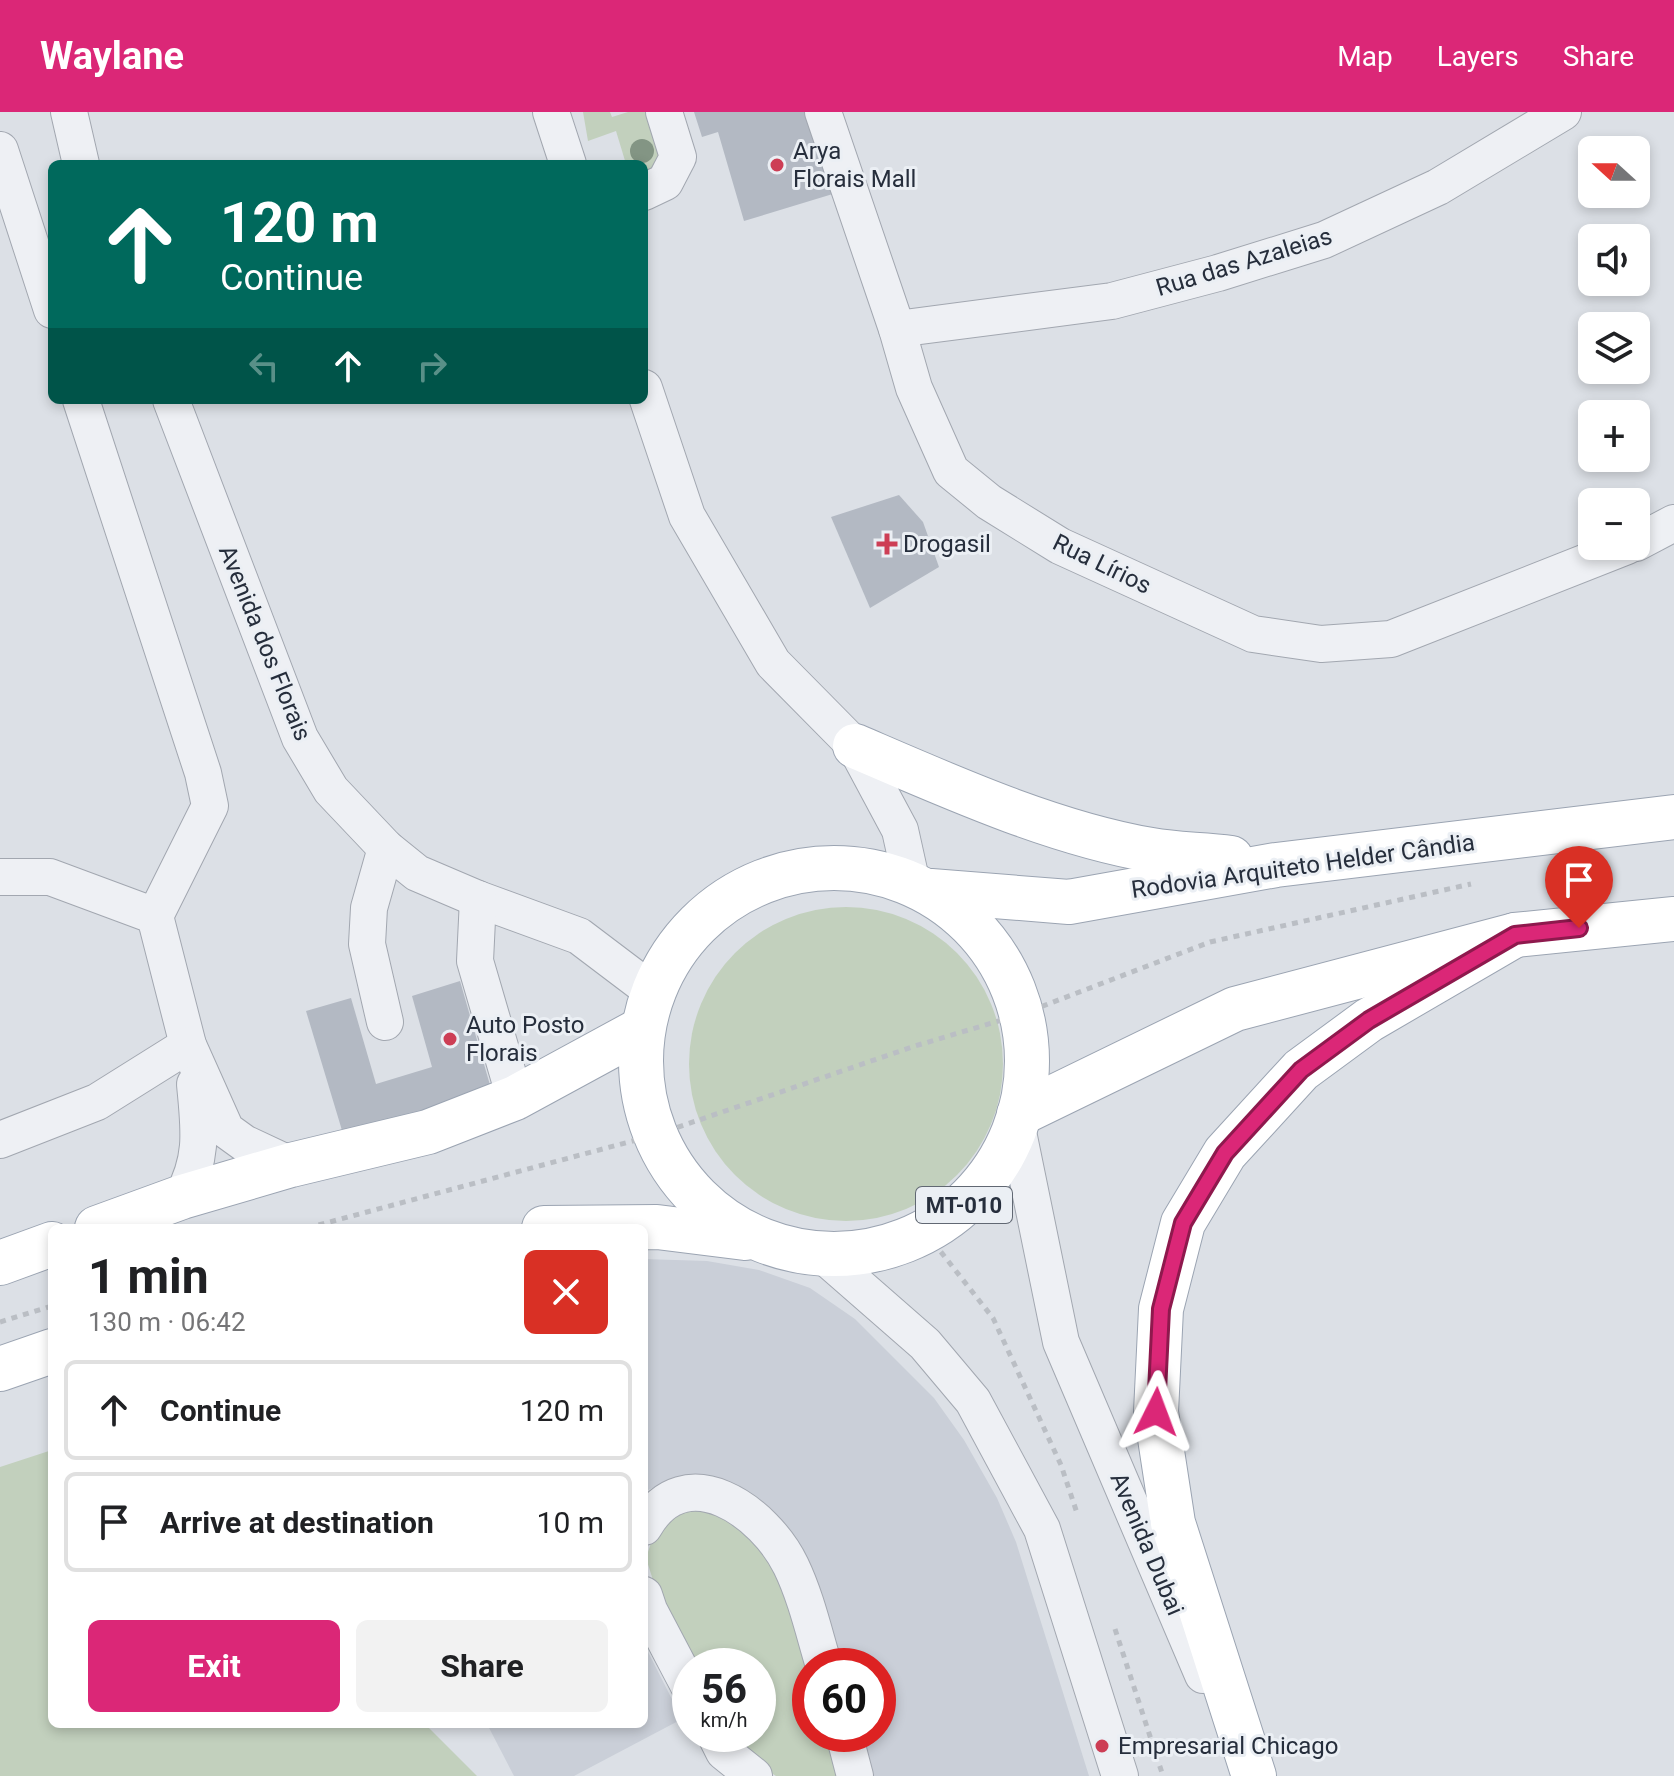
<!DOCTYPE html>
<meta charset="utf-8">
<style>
body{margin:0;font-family:Roboto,sans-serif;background:#f2f2f2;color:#202124;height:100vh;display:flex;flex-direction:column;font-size:30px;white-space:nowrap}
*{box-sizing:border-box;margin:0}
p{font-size:26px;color:#757577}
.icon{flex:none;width:44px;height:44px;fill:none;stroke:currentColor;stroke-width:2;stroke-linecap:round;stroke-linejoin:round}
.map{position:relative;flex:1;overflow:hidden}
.side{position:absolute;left:48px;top:1112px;width:600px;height:504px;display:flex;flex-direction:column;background:#fff;border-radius:12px;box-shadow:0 4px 12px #0003}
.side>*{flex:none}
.top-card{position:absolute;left:48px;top:48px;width:600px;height:244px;border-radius:12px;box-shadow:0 4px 12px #0003;background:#00695c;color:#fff;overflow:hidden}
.needle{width:52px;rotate:291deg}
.fabs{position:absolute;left:1578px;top:24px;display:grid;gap:16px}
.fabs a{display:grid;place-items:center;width:72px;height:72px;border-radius:12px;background:#fff;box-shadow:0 4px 12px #0003;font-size:40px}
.speed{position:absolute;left:672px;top:1536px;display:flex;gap:16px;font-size:40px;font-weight:700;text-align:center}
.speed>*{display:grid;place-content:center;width:104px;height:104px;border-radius:50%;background:#fff;box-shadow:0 4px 12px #0003;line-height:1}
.speed small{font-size:20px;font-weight:400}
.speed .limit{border:12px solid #d22;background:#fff;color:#111}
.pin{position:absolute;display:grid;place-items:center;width:68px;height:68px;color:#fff;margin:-82px -34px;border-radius:50% 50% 50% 0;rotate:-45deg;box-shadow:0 0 8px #0007}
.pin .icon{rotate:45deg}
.me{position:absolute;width:88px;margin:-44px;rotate:3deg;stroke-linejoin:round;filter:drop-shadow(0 0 6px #0008)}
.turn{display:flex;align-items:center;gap:28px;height:168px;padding:0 40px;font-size:36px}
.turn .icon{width:104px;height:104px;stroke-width:2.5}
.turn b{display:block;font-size:56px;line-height:68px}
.lanes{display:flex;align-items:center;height:76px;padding:0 40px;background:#0003;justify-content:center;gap:40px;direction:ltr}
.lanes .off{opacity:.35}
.round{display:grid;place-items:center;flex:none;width:84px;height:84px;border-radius:12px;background:#f2f2f2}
.head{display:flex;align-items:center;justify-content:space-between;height:136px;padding:0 40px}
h1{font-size:48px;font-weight:700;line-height:60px}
.cta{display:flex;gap:16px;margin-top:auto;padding:16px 40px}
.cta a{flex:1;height:92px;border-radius:12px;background:#db2777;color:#fff;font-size:32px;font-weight:700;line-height:92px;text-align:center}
.cta a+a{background:#f2f2f2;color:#202124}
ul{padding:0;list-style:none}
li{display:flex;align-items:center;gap:24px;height:100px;margin:0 16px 12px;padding:0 24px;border:4px solid #e0e0e0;border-radius:12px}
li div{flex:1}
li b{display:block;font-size:30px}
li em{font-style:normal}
header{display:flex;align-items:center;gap:48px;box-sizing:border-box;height:112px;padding:0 40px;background:#db2777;color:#fff}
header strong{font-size:38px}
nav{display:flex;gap:44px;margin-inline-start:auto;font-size:28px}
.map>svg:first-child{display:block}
.built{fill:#cacfd8}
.green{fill:#c2d0bd}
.building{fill:#b3b9c3}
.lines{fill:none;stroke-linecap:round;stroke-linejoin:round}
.minor-casing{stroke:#a2a7b0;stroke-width:38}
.major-casing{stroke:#9ba4b2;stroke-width:46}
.path{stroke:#babec4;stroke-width:5;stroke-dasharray:6 6;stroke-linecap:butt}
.minor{stroke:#eef0f4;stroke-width:36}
.major{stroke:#fff;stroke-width:44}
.tree{fill:#839584}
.route-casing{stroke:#8e194d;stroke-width:20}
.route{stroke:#db2777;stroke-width:14}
.poi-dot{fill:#cd3e55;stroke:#ebeff4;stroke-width:3}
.labels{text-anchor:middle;stroke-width:6;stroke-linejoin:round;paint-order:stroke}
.shield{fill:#ebeff4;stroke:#616873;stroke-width:2}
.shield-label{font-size:22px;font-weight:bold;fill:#262e3c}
.poi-label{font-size:24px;fill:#262e3c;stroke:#ebeff4;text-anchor:start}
.street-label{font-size:24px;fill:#262e3c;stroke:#ebeff4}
</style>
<header>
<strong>Waylane</strong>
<nav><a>Map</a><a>Layers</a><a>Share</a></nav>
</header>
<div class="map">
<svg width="1674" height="1664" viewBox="0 0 1674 1664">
<rect width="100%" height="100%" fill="#dce0e6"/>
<g class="built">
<path d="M644 1147 707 1149 759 1158 810 1176 855 1207 934 1286 964 1328 997 1386 1016 1430 1089 1664H873L861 1622H878V1554H842L831 1513 803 1456 670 1368 644 1380Z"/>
<path d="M644 1532 682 1607 574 1664H514L487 1612H644Z"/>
</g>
<g class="green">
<path d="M583 0H610L612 5 628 0H650L665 44 644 68V52H626L616 19 588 29Z"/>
<circle cx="846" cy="952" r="157"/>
<path d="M52 1338V1612H425L477 1664H0V1355Z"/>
<path d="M677 1394 738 1406 793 1482 810 1554V1622H832L844 1664H776L750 1647 728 1622H758V1554H692L664 1503 646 1446 657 1413Z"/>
</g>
<g class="building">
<path d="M694 0H812L836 81 744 109 718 20 702 25Z"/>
<path d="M899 383 923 410 939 455 870 496 831 405Z"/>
<path d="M460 869 492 980 344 1025 306 899 351 886 376 972 432 955 412 884Z"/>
</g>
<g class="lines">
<g class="minor-casing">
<g id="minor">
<path d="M69 0 81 52"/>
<path d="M551 0 568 52"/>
<path d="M823 0 897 217 914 276 951 359 989 390 1060 434 1253 522 1321 532 1391 527 1627 434"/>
<path d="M0 38 52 198"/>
<path d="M644 80 665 70 678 45 664 0"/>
<path d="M897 217 1112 189 1218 161 1324 128 1438 75 1563 0"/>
<path d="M644 276 687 404 773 551 855 634 900 718 912 772"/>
<path d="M81 288 203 661 210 694 155 804"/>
<path d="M171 288 300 626 331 678 386 736 417 761 478 787 579 824 653 880"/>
<path d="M1636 431 1674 411"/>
<path d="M0 765H50L155 804 188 933 226 1018 244 1031 291 1053"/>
<path d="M478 787 475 849 515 986"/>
<path d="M385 910 367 832 369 796 386 736"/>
<path d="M1016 1010 1061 1230 1203 1563"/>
<path d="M0 1028 97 990 188 933"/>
<path d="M182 1085C204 1045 199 1016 195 972"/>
<path d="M822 1142 925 1232 973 1289 1042 1417 1120 1664"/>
<path d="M644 1415C685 1342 765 1400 791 1454 806 1485 814 1521 824 1554"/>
<path d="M644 1483 649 1498 690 1576"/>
<path d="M715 1622 724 1640 754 1664"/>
<path d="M844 1622 855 1664"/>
</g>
</g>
<g class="major-casing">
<g id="major">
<path d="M855 634C948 674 1052 721 1151 738 1177 743 1204 742 1231 746"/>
<circle cx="834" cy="949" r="193"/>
<path d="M931 779 1069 790 1276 753 1674 705"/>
<path d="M1019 1002 1235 897 1515 823 1674 807"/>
<path d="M97 1116 182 1085 291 1053 428 1020 515 986 642 917"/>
<path d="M544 1116 657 1115 745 1126"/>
<path d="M0 1151 52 1132"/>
<path d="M0 1257 52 1239"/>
<path d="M1254 1664 1173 1411 1156 1300 1161 1197 1183 1111 1225 1041 1301 958 1369 908 1515 823"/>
</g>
</g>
<g class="path">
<path d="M307 1116 655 1023 915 934 1022 902 1210 830 1471 772"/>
<path d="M926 1121 993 1206 1061 1353 1077 1401"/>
<path d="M0 1210 52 1194"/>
<path d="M1115 1517 1163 1664"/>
</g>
<use href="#minor" class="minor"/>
<use href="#major" class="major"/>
</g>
<circle class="tree" cx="642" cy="39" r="12"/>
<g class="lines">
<g class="route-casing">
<path id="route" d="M1156 1300 1161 1197 1183 1111 1225 1041 1301 958 1369 908 1515 823 1579 816"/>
</g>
<use href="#route" class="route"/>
</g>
<g class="poi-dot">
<circle cx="777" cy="53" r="8"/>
<path d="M883 420h8v8h8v8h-8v8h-8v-8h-8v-8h8z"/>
<circle cx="450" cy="927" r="8"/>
<circle cx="1102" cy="1634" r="8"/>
</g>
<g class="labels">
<rect class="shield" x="916" y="1075" width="96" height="36" rx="6"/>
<g class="shield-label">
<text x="964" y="1101">MT-010</text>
</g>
<g class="poi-label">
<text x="793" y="47">Arya<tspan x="793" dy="28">Florais Mall</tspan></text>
<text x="903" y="440">Drogasil</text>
<text x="466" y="921">Auto Posto<tspan x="466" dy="28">Florais</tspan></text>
<text x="1118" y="1642">Empresarial Chicago</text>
</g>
<g class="street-label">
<text transform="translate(1244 150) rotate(-17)" y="8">Rua das Azaleias</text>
<text transform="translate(1102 452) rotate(26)" y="8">Rua Lírios</text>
<text transform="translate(265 531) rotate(68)" y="8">Avenida dos Florais</text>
<text transform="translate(1303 754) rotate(-8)" y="8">Rodovia Arquiteto Helder Cândia</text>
<text transform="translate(1147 1432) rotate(67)" y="8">Avenida Dubai</text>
</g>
</g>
</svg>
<div class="fabs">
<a><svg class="needle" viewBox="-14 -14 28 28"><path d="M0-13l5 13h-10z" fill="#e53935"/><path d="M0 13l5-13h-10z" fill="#757577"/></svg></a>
<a><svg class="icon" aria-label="sound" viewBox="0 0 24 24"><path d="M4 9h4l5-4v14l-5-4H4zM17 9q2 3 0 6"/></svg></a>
<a><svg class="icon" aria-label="layers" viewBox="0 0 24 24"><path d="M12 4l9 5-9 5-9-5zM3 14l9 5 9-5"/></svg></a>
<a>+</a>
<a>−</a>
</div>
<div class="speed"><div>56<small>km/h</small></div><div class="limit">60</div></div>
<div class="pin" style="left:1579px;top:816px;background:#d93025"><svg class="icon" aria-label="arrive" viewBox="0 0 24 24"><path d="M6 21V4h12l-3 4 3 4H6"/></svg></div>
<svg class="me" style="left:1156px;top:1300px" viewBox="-20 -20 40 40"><path d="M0-17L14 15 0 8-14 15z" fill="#db2777" stroke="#fff" stroke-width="4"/></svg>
<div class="top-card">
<div class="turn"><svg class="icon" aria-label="ahead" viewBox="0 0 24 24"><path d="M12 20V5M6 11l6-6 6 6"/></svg><div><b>120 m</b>Continue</div></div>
<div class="lanes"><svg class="icon off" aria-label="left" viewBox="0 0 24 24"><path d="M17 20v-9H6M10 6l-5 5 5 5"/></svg><svg class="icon" aria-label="ahead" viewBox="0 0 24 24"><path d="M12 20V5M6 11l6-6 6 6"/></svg><svg class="icon off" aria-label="right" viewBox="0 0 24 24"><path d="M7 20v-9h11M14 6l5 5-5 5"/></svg></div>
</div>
<section class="side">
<div class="head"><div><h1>1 min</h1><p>130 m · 06:42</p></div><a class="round" style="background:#d93025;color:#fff"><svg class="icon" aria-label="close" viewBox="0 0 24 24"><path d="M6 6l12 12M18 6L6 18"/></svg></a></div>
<ul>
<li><svg class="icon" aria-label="ahead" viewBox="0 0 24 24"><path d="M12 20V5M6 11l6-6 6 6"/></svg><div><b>Continue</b></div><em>120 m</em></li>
<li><svg class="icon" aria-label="arrive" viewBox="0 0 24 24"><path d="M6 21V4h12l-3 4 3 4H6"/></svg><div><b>Arrive at destination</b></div><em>10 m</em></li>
</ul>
<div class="cta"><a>Exit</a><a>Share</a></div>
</section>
</div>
